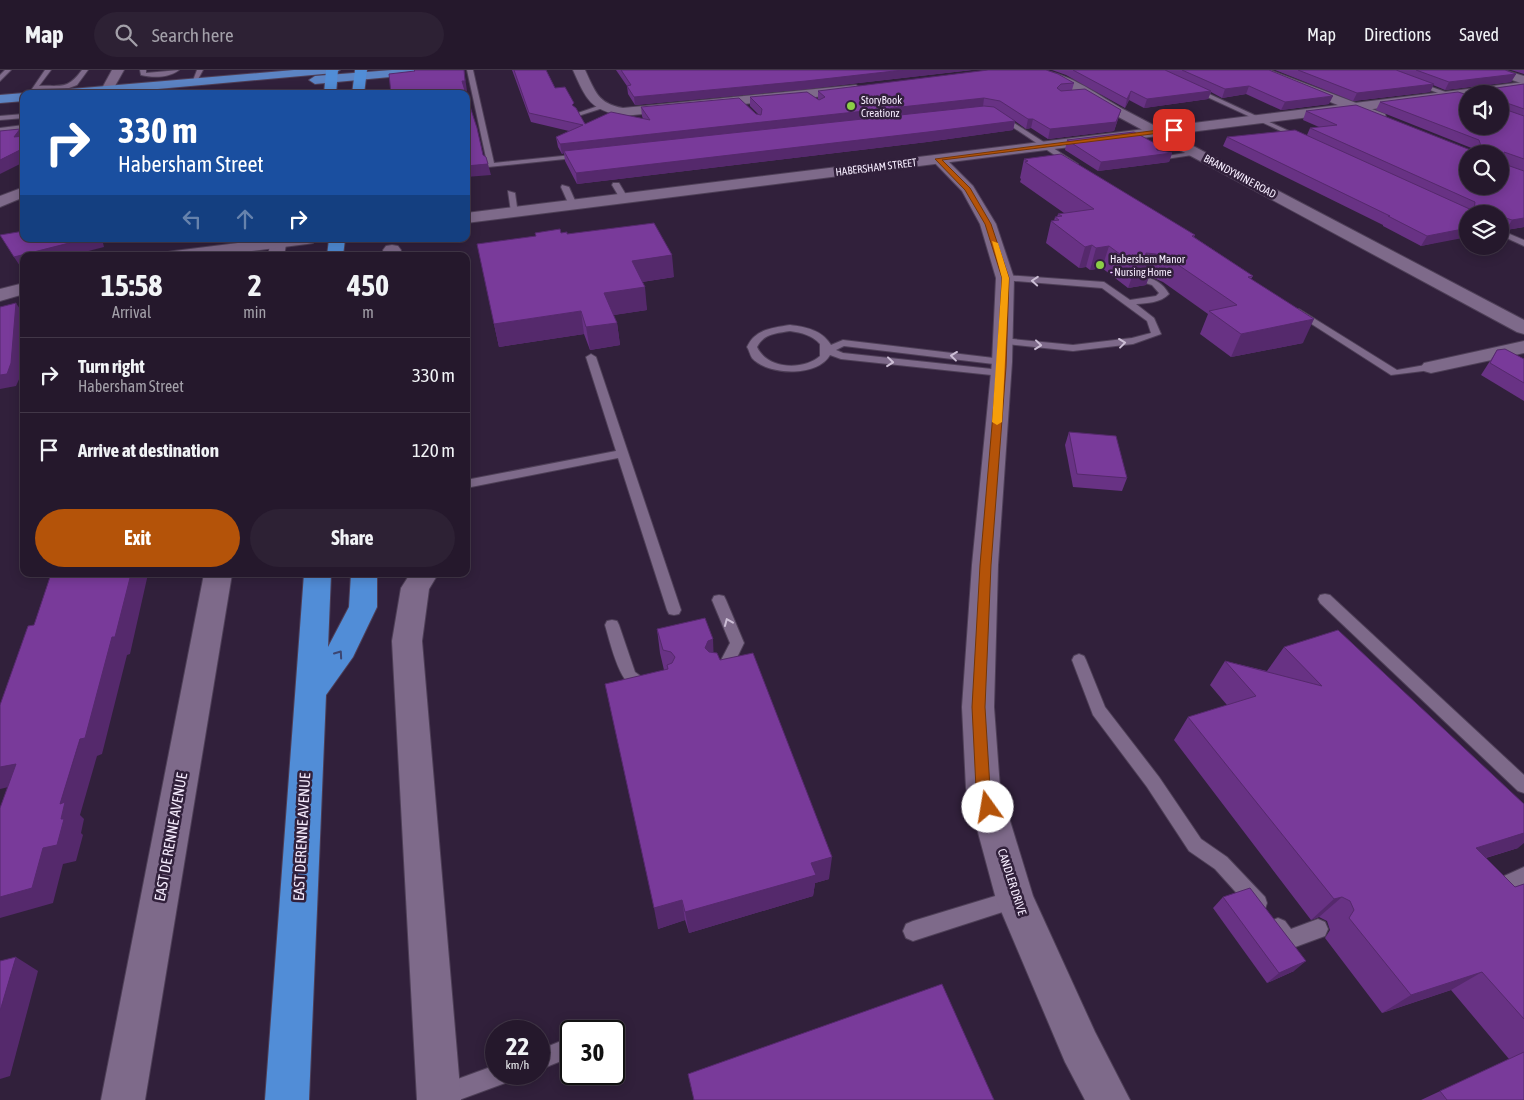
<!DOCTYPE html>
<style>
body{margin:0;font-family:"Asap Condensed",sans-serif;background:#2d2134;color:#f1f3f6;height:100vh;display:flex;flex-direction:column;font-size:19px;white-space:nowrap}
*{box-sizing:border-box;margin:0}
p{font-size:16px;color:#a3a0a9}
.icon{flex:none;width:28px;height:28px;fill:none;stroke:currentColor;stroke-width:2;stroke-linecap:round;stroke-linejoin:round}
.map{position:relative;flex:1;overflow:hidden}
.sheet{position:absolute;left:20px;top:182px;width:450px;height:325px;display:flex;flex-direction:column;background:#25182c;border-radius:10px;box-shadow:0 2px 12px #0003,0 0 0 1px #423748}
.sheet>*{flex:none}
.banner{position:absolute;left:20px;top:20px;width:450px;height:152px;border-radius:10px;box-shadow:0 2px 12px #0003,0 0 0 1px #423748;background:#1a4fa0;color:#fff;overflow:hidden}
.fabs{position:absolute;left:1459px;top:15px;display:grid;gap:10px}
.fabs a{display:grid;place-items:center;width:50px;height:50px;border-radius:50%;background:#25182c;box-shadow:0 2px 12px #0003,0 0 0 1px #423748;font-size:25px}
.speed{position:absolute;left:485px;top:950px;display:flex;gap:10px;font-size:25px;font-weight:700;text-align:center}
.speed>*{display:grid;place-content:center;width:65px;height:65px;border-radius:50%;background:#25182c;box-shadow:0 2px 12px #0003,0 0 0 1px #423748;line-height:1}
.speed small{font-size:12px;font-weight:400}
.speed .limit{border:2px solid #111;border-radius:8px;background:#fff;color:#111}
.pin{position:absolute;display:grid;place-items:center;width:42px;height:42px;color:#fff;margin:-21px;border-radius:10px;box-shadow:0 2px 8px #0006}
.me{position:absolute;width:55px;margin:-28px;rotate:347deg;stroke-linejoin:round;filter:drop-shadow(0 0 4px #0008)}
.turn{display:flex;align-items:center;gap:18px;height:105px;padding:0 15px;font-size:22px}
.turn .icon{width:65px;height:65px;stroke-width:2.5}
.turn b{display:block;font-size:35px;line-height:42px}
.lanes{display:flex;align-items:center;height:48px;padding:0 15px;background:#0003;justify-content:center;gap:25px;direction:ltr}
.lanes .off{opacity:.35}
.eta{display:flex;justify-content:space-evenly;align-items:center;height:85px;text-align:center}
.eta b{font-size:30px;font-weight:700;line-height:35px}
.cta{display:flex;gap:10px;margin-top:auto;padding:10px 15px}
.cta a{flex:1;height:58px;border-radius:30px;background:#b45309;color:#fff;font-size:20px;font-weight:700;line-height:58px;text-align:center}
.cta a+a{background:#2d2134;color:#f1f3f6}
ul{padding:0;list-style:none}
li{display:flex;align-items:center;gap:15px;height:75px;padding:0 15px;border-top:1px solid #423748}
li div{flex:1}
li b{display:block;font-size:19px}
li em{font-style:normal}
header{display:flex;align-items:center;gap:30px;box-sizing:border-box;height:70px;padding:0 25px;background:#25182c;border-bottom:1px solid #423748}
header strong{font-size:24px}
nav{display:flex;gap:28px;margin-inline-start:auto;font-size:18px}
.search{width:350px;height:45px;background:#2d2134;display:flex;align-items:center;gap:12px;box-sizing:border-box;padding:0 18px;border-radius:28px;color:#a3a0a9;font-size:19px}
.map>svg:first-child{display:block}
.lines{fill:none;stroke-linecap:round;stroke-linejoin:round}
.service-casing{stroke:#4e3f57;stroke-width:2}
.minor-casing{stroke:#4e3f57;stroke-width:2}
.tertiary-casing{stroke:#4e3f57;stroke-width:2}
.primary-casing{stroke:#4e3f57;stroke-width:2}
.trunk-casing{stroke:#4e3f57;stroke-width:2}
.service{fill:#7e6a8a;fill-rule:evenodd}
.minor{fill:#7e6a8a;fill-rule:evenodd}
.tertiary{fill:#7e6a8a;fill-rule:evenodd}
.primary{fill:#5c84c4;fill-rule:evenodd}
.trunk{fill:#518dd7;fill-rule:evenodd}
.wall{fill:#683284}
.shaded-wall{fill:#55296c}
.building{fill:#793a9a;stroke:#55296c;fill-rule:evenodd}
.oneway{stroke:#ccbed5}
.oneway2{stroke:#3c4672}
.route{fill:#b45309;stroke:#753606}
.slow{fill:#f59e0b}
.poi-dot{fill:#8bce46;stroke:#31203b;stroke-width:2}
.labels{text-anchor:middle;stroke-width:5;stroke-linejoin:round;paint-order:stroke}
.far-poi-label{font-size:11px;fill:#f6ecfe;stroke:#31203b;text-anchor:start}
.far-street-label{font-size:11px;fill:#f6ecfe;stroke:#31203b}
.street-label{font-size:12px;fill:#f6ecfe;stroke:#31203b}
.near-street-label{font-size:15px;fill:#f6ecfe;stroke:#31203b}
</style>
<header>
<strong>Map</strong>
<div class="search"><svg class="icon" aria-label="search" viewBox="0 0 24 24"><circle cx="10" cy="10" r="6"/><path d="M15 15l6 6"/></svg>Search here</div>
<nav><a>Map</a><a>Directions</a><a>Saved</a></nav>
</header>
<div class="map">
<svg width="1524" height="1030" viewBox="0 0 1524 1030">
<rect width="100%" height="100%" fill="#31203b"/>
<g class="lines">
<g class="service-casing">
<g id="service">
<path d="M5 0H11L0 11V5Z"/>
<path d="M45 0H51L39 16C62 15 67 20 82 0H88L77 15 69 18 32 19Z"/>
<path d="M140 0H146V3L179 0C169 8 153 8 141 5Z"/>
<path d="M197 0H203L196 13H192Z"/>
<path d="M467 0H473L494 93 582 84 584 85V87L488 97Z"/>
<path d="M1376 0H1384L1468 30V34Z"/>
<path d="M1192 16 1304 68 1305 69 1300 70 1190 19Z"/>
<path d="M601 35 603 36V38L578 46 575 44Z"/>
<path d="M998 43 1000 44 1078 94 1071 96 996 46 995 45Z"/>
<path d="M24 44V48L0 50V46Z"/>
<path d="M24 55V59L0 62V58Z"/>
<path d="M1197 81 1199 82V84L1159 90 1155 88Z"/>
<path d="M613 113H619L628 128 627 130H621L612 115Z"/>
<path d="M562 115 569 117 577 135 576 137 569 135 561 117Z"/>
<path d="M508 121 515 123 518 144 511 142Z"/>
<path d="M1500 160 1524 170V176L1500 165Z"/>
<path d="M1005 205 1104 212 1130 230 1156 226 1159 223 1152 215 1139 211V207C1152 206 1163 213 1169 224 1160 233 1148 233 1136 234L1154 248 1161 264 1133 274 1073 281 998 273V269L1002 268 1073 275 1132 268 1151 263 1147 251 1102 218 1002 210V206Z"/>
<path d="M1299 239 1397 300 1431 294 1436 297 1431 300 1391 305 1296 244V240Z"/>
<path d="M790 255C806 257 822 260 831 275L843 270 1002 289 1007 292 1002 295 844 276 836 280 843 283 1001 300 1006 303 1001 306 841 289 830 285C818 307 768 306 752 288 750 285 749 280 747 277 755 259 772 258 790 255ZM790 261C802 263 812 265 820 274V286C803 301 767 299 757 277 763 264 777 263 790 261Z"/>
<path d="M591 284 596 287 681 540 679 544 674 545 669 544 667 540 618 388 466 418V410L616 381 586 287Z"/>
<path d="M1325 524 1330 525 1524 705V723L1518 721 1320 533 1318 529 1320 525Z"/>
<path d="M719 525 724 526 726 530 744 573 730 602 717 607 712 605 709 601 712 597 719 594 730 573 712 530 714 526Z"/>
<path d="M612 550 617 551 619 555 635 602 650 613 653 617 650 621C622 631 611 574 605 555L607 551Z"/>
<path d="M1079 584 1084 586 1086 590 1105 637 1159 707 1201 769 1227 787 1265 827 1267 833 1265 839 1258 842 1251 839 1215 799 1189 781 1147 717 1093 645 1072 590 1074 586Z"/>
<path d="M1524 797V837C1514 833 1504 823 1500 813L1502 807Z"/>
<path d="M1015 820 1022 823 1024 829 1022 835 1015 838 913 871 906 868 903 861 906 854 913 851Z"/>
<path d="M1278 848 1285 851 1291 859 1318 849 1325 852 1328 859 1325 866 1287 880 1280 877 1268 858 1271 851Z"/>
<path d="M571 967V987L539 1000V980Z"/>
<path d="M496 995V1004H511L508 1012 459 1030H435L433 1025 436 1017Z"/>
</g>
</g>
<g class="minor-casing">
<g id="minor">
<path d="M112 0H124L111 23H103L101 20Z"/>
<path d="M573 0H585C595 21 598 34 623 38L856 15 862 19 856 23 623 46C590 40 586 29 573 0Z"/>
<path d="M1034 0C1065 0 1095 23 1121 38L1524 250V264L1517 262 1113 44 1057 11 1034 4 1032 2Z"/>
<path d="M1254 0H1270L1385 44 1386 47 1385 50H1375L1256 2Z"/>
<path d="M1486 0H1504L1524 6V14L1488 2Z"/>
<path d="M938 85 943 86 973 116 996 154 1014 208 1012 292 998 495 994 637 1000 718 1033 826 1095 962 1130 1030H1085L1065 992 996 829 966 718 962 637 972 495 992 292 996 208 980 154 962 121 931 89 933 86Z"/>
<path d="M24 117V127L0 137V126Z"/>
<path d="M271 169H287L284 186H268Z"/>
<path d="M392 175 398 176 401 180 400 186H384L383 180 386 176Z"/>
<path d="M1524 271V283L1431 303 1424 301 1421 297 1424 293Z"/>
<path d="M204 504H232L145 1030H101Z"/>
<path d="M410 504H438L429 519 422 571 461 1030H417L392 571 401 518Z"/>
</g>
</g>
<g class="tertiary-casing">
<g id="tertiary">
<path d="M1524 12V20L1491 24H1468V27L466 153V143Z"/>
<path d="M269 169H315L313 173 307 174 212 186H165L168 182 174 181Z"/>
<path d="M24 213V224L0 231V219Z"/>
</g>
</g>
<g class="primary-casing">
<g id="primary">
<path d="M294 0H340L334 3 103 24H53L59 20Z"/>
<path d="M392 0H439L433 3 315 14 309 10 315 6Z"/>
<path d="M24 23 26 24H24V31L0 33V25Z"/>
</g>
</g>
<g class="trunk-casing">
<g id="trunk">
<path d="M326 0H338L336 24H324Z"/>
<path d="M355 0H367L364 24H352Z"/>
<path d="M329 169H345L343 186H327Z"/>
<path d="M304 504H331L328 577 349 537 351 504H377V537L353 587 326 625 309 1030H265Z"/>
</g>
</g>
<use href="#service" class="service"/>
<use href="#minor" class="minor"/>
<use href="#tertiary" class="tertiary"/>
<use href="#primary" class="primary"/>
<use href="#trunk" class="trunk"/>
</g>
<g class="wall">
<path d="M512 0H546L555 18 574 37 585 54 643 49 642 46 641 37 758 44 750 36V27L818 29V21L1074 13 1072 20 1121 40 1114 61 1048 69 1031 58 1026 59 1015 51 1013 60 927 72 577 114 565 91 564 83 562 84 558 77 556 67 569 61 531 52Z"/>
<path d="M616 0H972L806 19 635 35 628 24 627 16Z"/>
<path d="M1052 0H1269L1329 34 1281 40 1246 24 1222 28 1211 22 1208 29 1144 38 1129 30 1125 38 1066 5Z"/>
<path d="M1275 0H1505L1516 4 1511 12 1445 20 1433 15 1430 22 1353 31Z"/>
<path d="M1511 0H1524V4Z"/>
<path d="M1524 14V157L1506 160 1500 158 1421 176 1383 156V155L1223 76 1227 67 1307 65 1310 58 1319 57 1303 50 1306 41 1473 81 1474 79 1376 40 1380 32 1468 56 1500 24H1471L1474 18H1496Z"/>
<path d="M1067 70 1160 76 1159 81 1172 83 1169 92 1098 101 1065 80Z"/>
<path d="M1024 89 1195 165 1194 167 1253 206 1251 209 1303 273 1231 287 1200 264 1208 244 1163 212 1149 206 1146 215 1128 218 1102 198 1090 200 1086 197 1079 198 1046 173 1051 151H1054L1055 147H1057L1058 144 1064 143 1020 112 1021 109 1020 108Z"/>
<path d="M561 163 567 164 674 207 642 212 647 240 613 245 617 253 620 275 590 280 584 264 499 277 494 254Z"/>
<path d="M1497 280 1524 289V331L1481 305Z"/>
<path d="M1069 362 1127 408 1122 421 1073 417 1065 375Z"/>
<path d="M657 559 713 583 720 590 829 809 815 813 813 826 689 863 685 850 658 859 664 600 660 583Z"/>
<path d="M1284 577 1518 778 1486 788 1515 817 1524 814V1030H1421L1509 989 1451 920 1382 943 1325 868 1330 860 1327 851 1319 847 1311 850 1174 670 1188 647 1227 635 1210 615 1225 591 1267 601Z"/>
<path d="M1223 827 1294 901 1267 913 1213 838Z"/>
</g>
<g class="shaded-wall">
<path d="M464 0 467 21H464L462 11Z"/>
<path d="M903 0H972L806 19 635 35 634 27Z"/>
<path d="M1516 4 1511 12 1445 20 1449 12Z"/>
<path d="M1434 14 1430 22 1353 31 1357 23Z"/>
<path d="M1249 16 1246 24 1222 28 1225 19Z"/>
<path d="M1131 21 1129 30 1125 38 1127 29Z"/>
<path d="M1211 21 1208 29 1144 38 1147 29Z"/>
<path d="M1333 26 1329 34 1281 40 1285 32Z"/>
<path d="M984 28 983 37 564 81V83L562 84 560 74Z"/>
<path d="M1121 40 1114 61 1048 69 1050 59Z"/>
<path d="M1028 49H1033L1031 58 1026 59Z"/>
<path d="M1015 51 1013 60 927 72 577 114 576 103Z"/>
<path d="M20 59 24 66 14 67Z"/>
<path d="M1160 76 1158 85 1172 83 1169 92 1098 101 1101 92Z"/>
<path d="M24 78V92L0 104V90Z"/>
<path d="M488 94 491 105 466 107V96Z"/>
<path d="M1524 148V157L1506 160 1512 150Z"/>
<path d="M1504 152 1500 159V153Z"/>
<path d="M1468 158V167L1421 176 1427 166Z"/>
<path d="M85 169H102L104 177 69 186H24V198L22 199 14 187Z"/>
<path d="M1092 175 1086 197 1079 198 1085 177Z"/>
<path d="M1109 176 1102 198 1090 200 1096 178Z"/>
<path d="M672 185 674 207 635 213 632 191Z"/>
<path d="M1154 193 1146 215 1128 218 1136 196Z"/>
<path d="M645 217 647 240 608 246 604 223Z"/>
<path d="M16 233 24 245 21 305 16 316 0 319V305Z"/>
<path d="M581 241 584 264 499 277 494 254Z"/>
<path d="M1314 249 1303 273 1231 287 1241 264Z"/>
<path d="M617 253 620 275 590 280 586 257Z"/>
<path d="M131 504H148L130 584 127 585 102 684 97 686 80 745 84 749 81 763 83 765 76 791 63 794 53 833 0 848V827L43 778 61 749 60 734 112 567Z"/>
<path d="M713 569 714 594 705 578 708 571Z"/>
<path d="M16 694 35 711 0 719V697Z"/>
<path d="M1524 763V773L1518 778 1448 799 1476 778Z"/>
<path d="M832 787 829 809 815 813 813 826 689 863 685 842 811 793Z"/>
<path d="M1342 827 1319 847 1311 850 1334 829Z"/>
<path d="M682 830 685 850 658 859 654 838Z"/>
<path d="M16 887 38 901 10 1006 0 1009V941Z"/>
<path d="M1306 891 1294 901 1267 913 1279 903Z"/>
<path d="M1482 902 1451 920 1382 943 1411 925Z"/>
</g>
<g class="building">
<path d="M414 0H464L465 11H462L466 24H391L389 4 415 1Z"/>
<path d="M514 0H546L555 18 565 17 574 33 572 35 576 38 585 54 611 42 650 50 641 37 739 28 756 44 761 45 762 39 750 27 807 22 819 30 825 27 818 21 988 0H1046L1058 4 1074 13 1061 14 1057 18 1061 21 1085 19 1121 40 1116 52 1050 59 1033 49H1028L1000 31 984 28 560 74 556 67 583 55 529 43Z"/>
<path d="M621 0H903L806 11 634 27 627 16 631 15Z"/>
<path d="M1073 0H1165L1211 21 1147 29 1131 21 1127 29Z"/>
<path d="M1182 0H1269L1333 26 1285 32 1249 16 1225 19Z"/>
<path d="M1298 0H1396L1434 14 1357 23Z"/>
<path d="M1416 0H1505L1516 4 1449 12Z"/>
<path d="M1524 14V39L1504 32V39L1524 46V89L1504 82V94L1524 101V148L1512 150 1506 148 1504 152 1500 153V144H1468V158L1427 166 1388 146H1390L1227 67 1295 60 1474 141 1475 132 1310 58 1337 55 1306 41 1356 35 1473 81 1475 77 1481 76 1479 70 1380 32 1458 22 1468 25V56H1500V24H1474V18H1496ZM1468 84H1500V116H1468Z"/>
<path d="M466 24 477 58 483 85 486 87 488 94 466 96Z"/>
<path d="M984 36 994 37 1015 51 928 62 576 103 564 81Z"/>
<path d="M20 59 14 67 24 66V78L0 90V61Z"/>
<path d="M1134 62 1160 76 1156 78 1157 80 1172 83 1101 92 1067 70Z"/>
<path d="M1061 84 1195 165 1192 166 1253 206 1248 207 1314 249 1241 264 1209 241 1237 235 1171 190 1156 184 1146 183 1145 190 1154 193 1136 196 1109 176 1096 178 1092 175 1085 177 1051 151 1059 150 1055 147 1062 146 1058 144 1094 139 1025 92 1028 91 1024 89Z"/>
<path d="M654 153 672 185 632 191 645 217 604 223 617 253 586 257 581 241 494 254 477 174 536 166 535 163 560 159 561 163 567 162V164Z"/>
<path d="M24 161V169H85L14 187 0 165Z"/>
<path d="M16 233 11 293 7 304 0 305V237Z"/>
<path d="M1505 279 1524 289V313L1490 293 1497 280Z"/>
<path d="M1069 362 1116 366 1127 408 1077 404Z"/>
<path d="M51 504H131L115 567H112L85 668 80 669 60 734 65 732 61 749H64L57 775 43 778 32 818 0 827V738L16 694 0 697V635L28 556 34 555Z"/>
<path d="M705 548 713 569 708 571 705 578 709 582 717 583 720 590 753 583 832 787 811 793 816 805 685 842 682 830 654 838 605 614 668 599 667 595 672 593 675 587 671 582 663 580 657 559Z"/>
<path d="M1338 560 1524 734V763L1476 778 1515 817 1524 814V949L1482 902 1411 925 1349 848 1354 840 1350 831 1342 827 1334 829 1188 647 1256 626 1225 591 1322 616 1284 577Z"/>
<path d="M1250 818 1306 891 1279 903 1223 827Z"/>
<path d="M16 887 0 941V891Z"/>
<path d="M942 914 994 1030H694L688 1004Z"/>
<path d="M1524 982V1030H1447L1440 1021Z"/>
</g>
<defs><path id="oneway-chevron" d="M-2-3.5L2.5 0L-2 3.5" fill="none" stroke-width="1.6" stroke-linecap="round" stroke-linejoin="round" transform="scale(1.25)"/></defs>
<g class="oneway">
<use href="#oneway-chevron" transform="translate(1035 211) rotate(-176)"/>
<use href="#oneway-chevron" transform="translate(1122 273) rotate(-7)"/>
<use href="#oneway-chevron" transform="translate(1038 275) rotate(6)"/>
<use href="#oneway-chevron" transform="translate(954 286) rotate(-173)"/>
<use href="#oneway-chevron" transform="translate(890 292) rotate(6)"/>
<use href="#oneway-chevron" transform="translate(728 552) rotate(-113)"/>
</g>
<use class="oneway2" href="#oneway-chevron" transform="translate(339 584) rotate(-55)"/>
<path class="route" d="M1174 58 1176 61 942 90 970 118 991 154 1009 208 1006 297 991 495 985 637 990 718 996 737 994 741 988 743 983 741 976 718 972 637 980 495 997 297 1002 208 985 154 965 120 935 89Z"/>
<path class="slow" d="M992 171 998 173 1009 208 1002 352 997 355 992 352 1002 208Z"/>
<g class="poi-dot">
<circle cx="851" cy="36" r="5"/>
<circle cx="1100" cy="195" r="5"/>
</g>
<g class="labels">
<g class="far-poi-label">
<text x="861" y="34">StoryBook<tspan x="861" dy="13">Creationz</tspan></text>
<text x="1110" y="193">Habersham Manor<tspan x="1110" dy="13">- Nursing Home</tspan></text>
</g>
<g class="far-street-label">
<text transform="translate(876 97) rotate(-7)" y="4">HABERSHAM STREET</text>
<text transform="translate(1240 106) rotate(28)" y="4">BRANDYWINE ROAD</text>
</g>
<g class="street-label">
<text transform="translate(1012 812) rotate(72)" y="4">CANDLER DRIVE</text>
</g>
<g class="near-street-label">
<text transform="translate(171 767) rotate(-80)" y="5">EAST DE RENNE AVENUE</text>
<text transform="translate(302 767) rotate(-87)" y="5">EAST DERENNE AVENUE</text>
</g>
</g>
</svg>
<div class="fabs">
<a><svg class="icon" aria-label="sound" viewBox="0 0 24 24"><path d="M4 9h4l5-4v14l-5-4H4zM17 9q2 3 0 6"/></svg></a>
<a><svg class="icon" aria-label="search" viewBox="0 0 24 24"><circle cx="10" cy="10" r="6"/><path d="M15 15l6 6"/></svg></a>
<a><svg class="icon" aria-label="layers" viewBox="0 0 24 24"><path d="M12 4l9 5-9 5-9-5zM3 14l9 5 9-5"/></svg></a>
</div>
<div class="speed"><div>22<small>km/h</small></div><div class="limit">30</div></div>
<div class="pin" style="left:1174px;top:60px;background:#d93025"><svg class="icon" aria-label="arrive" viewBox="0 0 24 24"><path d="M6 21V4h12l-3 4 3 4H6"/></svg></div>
<svg class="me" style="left:988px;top:737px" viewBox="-20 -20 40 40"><circle r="19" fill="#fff"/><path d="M0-13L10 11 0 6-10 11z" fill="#b45309"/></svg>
<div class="banner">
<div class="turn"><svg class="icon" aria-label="right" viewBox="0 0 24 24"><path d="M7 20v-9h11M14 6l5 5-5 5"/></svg><div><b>330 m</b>Habersham Street</div></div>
<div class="lanes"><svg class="icon off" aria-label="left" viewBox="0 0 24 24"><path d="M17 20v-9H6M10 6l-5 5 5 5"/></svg><svg class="icon off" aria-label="ahead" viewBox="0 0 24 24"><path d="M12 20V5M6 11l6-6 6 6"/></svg><svg class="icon" aria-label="right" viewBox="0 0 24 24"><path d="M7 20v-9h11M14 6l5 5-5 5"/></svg></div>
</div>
<section class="sheet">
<div class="eta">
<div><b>15:58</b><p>Arrival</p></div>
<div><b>2</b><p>min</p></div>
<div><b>450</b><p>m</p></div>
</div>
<ul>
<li><svg class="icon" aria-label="right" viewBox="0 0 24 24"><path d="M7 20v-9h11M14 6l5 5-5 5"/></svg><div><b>Turn right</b><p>Habersham Street</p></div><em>330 m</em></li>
<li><svg class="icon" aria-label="arrive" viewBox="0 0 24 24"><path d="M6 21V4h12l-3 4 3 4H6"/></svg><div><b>Arrive at destination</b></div><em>120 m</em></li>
</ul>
<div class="cta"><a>Exit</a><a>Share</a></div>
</section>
</div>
